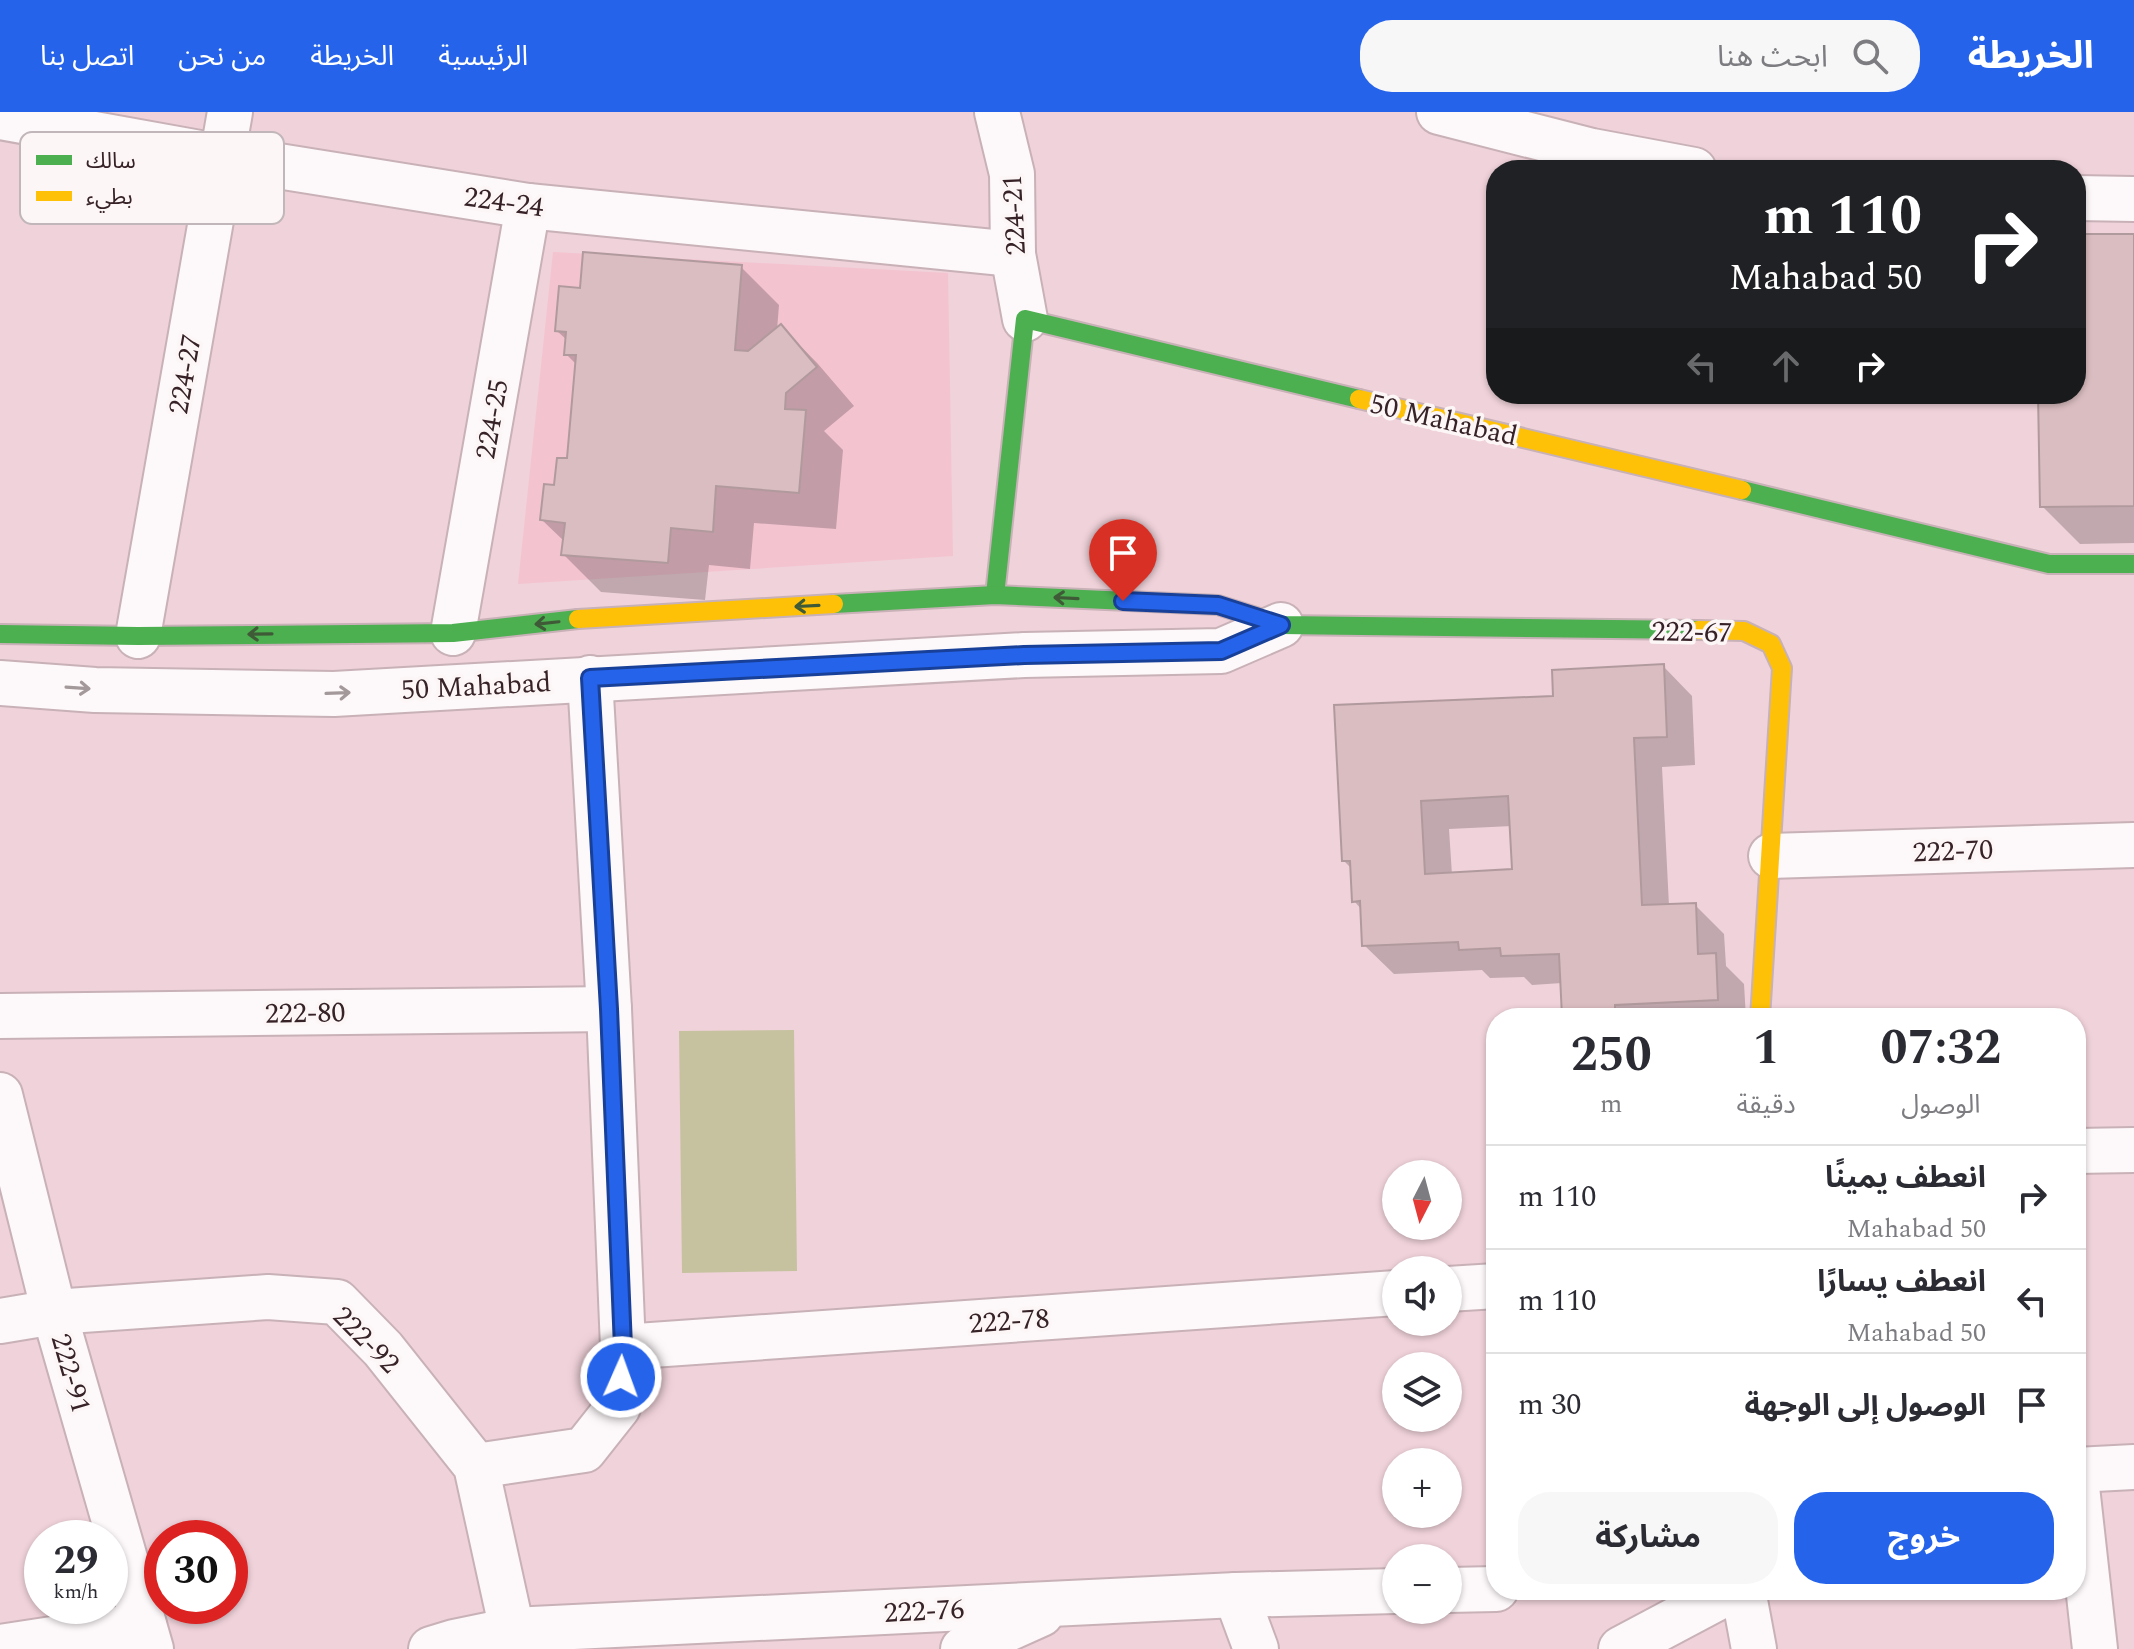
<!DOCTYPE html>
<html lang="ar">
<meta charset="utf-8">
<style>
body{margin:0;font-family:Spectral,"Noto Sans Arabic",serif;background:#f7f7f7;color:#2b2b33;direction:rtl;height:100vh;display:flex;flex-direction:column;font-size:30px;white-space:nowrap}
*{box-sizing:border-box;margin:0}
p{font-size:26px;color:#7c7c81}
.icon{flex:none;width:44px;height:44px;fill:none;stroke:currentColor;stroke-width:2;stroke-linecap:round;stroke-linejoin:round}
.map{position:relative;flex:1;overflow:hidden;direction:ltr}
.sheet{position:absolute;left:1486px;top:896px;width:600px;height:592px;display:flex;flex-direction:column;background:#fff;border-radius:32px;box-shadow:0 2px 6px #0004;direction:rtl}
.sheet>*{flex:none}
.banner{position:absolute;left:1486px;top:48px;width:600px;height:244px;border-radius:32px;box-shadow:0 2px 6px #0004;direction:rtl;background:#202124;color:#fff;overflow:hidden}
.needle{width:52px;rotate:186deg}
.tools{position:absolute;left:1382px;top:1048px;display:grid;gap:16px}
.tools a{display:grid;place-items:center;width:80px;height:80px;border-radius:50%;background:#fff;box-shadow:0 2px 6px #0004;font-size:40px}
.speed{position:absolute;left:24px;top:1408px;display:flex;gap:16px;font-size:40px;font-weight:700;text-align:center}
.speed>*{display:grid;place-content:center;width:104px;height:104px;border-radius:50%;background:#fff;box-shadow:0 2px 6px #0004;line-height:1}
.speed small{font-size:20px;font-weight:400}
.speed .limit{border:12px solid #d22;background:#fff;color:#111}
.pin{position:absolute;display:grid;place-items:center;width:68px;height:68px;color:#fff;margin:-82px -34px;border-radius:50% 50% 50% 0;rotate:-45deg;box-shadow:0 0 8px #0007}
.pin .icon{rotate:45deg}
.me{position:absolute;width:88px;margin:-44px;rotate:2deg;stroke-linejoin:round;filter:drop-shadow(0 0 6px #0008)}
.turn{display:flex;align-items:center;gap:28px;height:168px;padding:0 32px;font-size:36px}
.turn .icon{width:104px;height:104px;stroke-width:2.5}
.turn b{display:block;font-size:56px;line-height:68px}
.lanes{display:flex;align-items:center;height:76px;padding:0 32px;background:#0003;justify-content:center;gap:40px;direction:ltr}
.lanes .off{opacity:.35}
.eta{display:flex;justify-content:space-evenly;align-items:center;height:136px;text-align:center}
.eta b{font-size:48px;font-weight:700;line-height:56px}
.cta{display:flex;gap:16px;margin-top:auto;padding:16px 32px}
.cta a{flex:1;height:92px;border-radius:32px;background:#2563eb;color:#fff;font-size:32px;font-weight:700;line-height:92px;text-align:center}
.cta a+a{background:#f7f7f7;color:#2b2b33}
ul{padding:0;list-style:none}
li{display:flex;align-items:center;gap:24px;height:104px;padding:0 32px;border-top:2px solid #e1e1e2}
li div{flex:1}
li b{display:block;font-size:30px}
li em{font-style:normal}
header{display:flex;align-items:center;gap:48px;box-sizing:border-box;height:112px;padding:0 40px;background:#2563eb;color:#fff}
header strong{font-size:38px}
nav{display:flex;gap:44px;margin-inline-start:auto;font-size:28px}
.search{width:560px;height:72px;background:#f7f7f7;display:flex;align-items:center;gap:20px;box-sizing:border-box;padding:0 28px;border-radius:32px;color:#7c7c81;font-size:30px}
.map>svg:first-child{display:block}
.built{fill:#f3c3d0}
.green{fill:#c6c2a0}
.shadow{fill:#0003;fill-rule:evenodd}
.building{fill:#dabdc0;stroke:#b19a9e;stroke-width:2;fill-rule:evenodd}
.lines{fill:none;stroke-linecap:round;stroke-linejoin:round}
.street-casing{stroke:#c8b1b7;stroke-width:48}
.fast-casing{stroke:#c8b1b7;stroke-width:22}
.slow-casing{stroke:#c8b1b7;stroke-width:22}
.street{stroke:#fdf8f9;stroke-width:44}
.fast{stroke:#4caf50;stroke-width:18}
.slow{stroke:#ffc107;stroke-width:18}
.oneway{stroke:#3f5a37}
.oneway2{stroke:#a3989a}
.route-casing{stroke:#184099;stroke-width:20}
.route{stroke:#2563eb;stroke-width:14}
.labels{text-anchor:middle;stroke-width:7;stroke-linejoin:round;paint-order:stroke}
.street-label{font-size:28px;fill:#362227;stroke:#fcf6f7}
.key{fill:#fcf6f7;stroke:#c1b6b9;stroke-width:2}
.key-label{font-size:22px;fill:#362227}
</style>
<header>
<strong>الخريطة</strong>
<div class="search"><svg class="icon" aria-label="search" viewBox="0 0 24 24"><circle cx="10" cy="10" r="6"/><path d="M15 15l6 6"/></svg>ابحث هنا</div>
<nav><a>الرئيسية</a><a>الخريطة</a><a>من نحن</a><a>اتصل بنا</a></nav>
</header>
<div class="map">
<svg width="2134" height="1537" viewBox="0 0 2134 1537">
<rect width="100%" height="100%" fill="#f0d2da"/>
<path class="built" d="M553 140 948 161 953 444 518 472Z"/>
<path class="green" d="M794 918 797 1159 682 1161 679 919Z"/>
<g class="shadow">
<path d="M2076 124H2134V431L2080 432 2042 394 2040 282H2076Z"/>
<path d="M741 155 779 193 777 218 781 214 818 252 854 294 824 319 843 338 836 417 754 411 750 457 709 453 705 488 601 480 563 442 565 430 542 408 569 348 577 253 566 242 567 228 557 219 582 178Z"/>
<path d="M1663 554 1692 584 1695 653 1662 655 1669 794 1695 793 1724 822 1726 854 1744 872 1746 906H1566L1564 904 1562 871 1532 873 1524 865 1490 866 1482 858 1394 862 1364 833 1362 798 1354 789 1352 757 1344 749 1336 595 1555 586ZM1512 714 1515 759 1452 763 1449 717Z"/>
</g>
<g class="building">
<path d="M2076 122H2134V394L2040 395 2038 282H2076Z"/>
<path d="M583 140 742 153 735 238 748 239 781 212 817 255 786 281 785 297 806 298 799 381 716 374 713 420 671 416 668 451 561 443 565 411 540 408 544 372 554 373 557 346H567L576 243H564L566 220 555 219 559 174 580 176Z"/>
<path d="M1664 552 1667 625 1634 626 1642 793 1696 791 1698 842 1716 841 1718 888 1615 893V902L1562 905 1559 842 1501 844 1500 836 1459 838 1458 830 1362 834 1360 789 1352 790 1350 749H1342L1334 593 1553 584 1552 558ZM1508 684 1512 757 1425 762 1421 689Z"/>
</g>
<g class="lines">
<g class="street-casing">
<g id="street">
<path d="M997 0 1012 62 1013 142 1025 207"/>
<path d="M1439 0 1592 39 1694 58"/>
<path d="M0 5 222 45 528 94 1013 142"/>
<path d="M2076 86 2134 87"/>
<path d="M453 521 528 94"/>
<path d="M138 524 230 0"/>
<path d="M0 571 95 578 334 582 1024 543 1221 539 1281 513"/>
<path d="M1771 744 2134 733"/>
<path d="M0 904 609 897"/>
<path d="M0 983 54 1200 151 1537"/>
<path d="M2076 1039 2134 1038"/>
<path d="M1448 1177 1496 1174"/>
<path d="M0 1209 54 1200 268 1185 337 1190 383 1237 476 1354 512 1518"/>
<path d="M623 1235 1396 1181"/>
<path d="M476 1354 584 1338 618 1295 623 1235 609 897 590 566"/>
<path d="M2076 1358 2134 1355"/>
<path d="M2076 1366 2095 1537"/>
<path d="M1448 1478 1496 1477"/>
<path d="M1743 1478 1754 1537"/>
<path d="M1236 1483 1256 1537"/>
<path d="M0 1535 144 1513"/>
<path d="M431 1537 454 1530 512 1518 1236 1483 1396 1479"/>
<path d="M963 1537 1041 1502"/>
<path d="M1621 1537 1732 1478"/>
</g>
</g>
<g class="fast-casing">
<g id="fast">
<path d="M1742 378 2049 452H2134"/>
<path d="M995 483 1025 207 1359 287"/>
<path d="M834 492 995 483 1218 493 1281 513 1698 518"/>
<path d="M0 522 138 524 453 521 578 507"/>
</g>
</g>
<g class="slow-casing">
<g id="slow">
<path d="M1359 287 1742 378"/>
<path d="M578 507 834 492"/>
<path d="M1698 518 1744 519 1771 532 1782 556 1760 906"/>
</g>
</g>
<use href="#street" class="street"/>
<use href="#fast" class="fast"/>
<use href="#slow" class="slow"/>
</g>
<defs><path id="oneway-shaft" d="M-6 0H5M1.5-3L5.5 0L1.5 3" fill="none" stroke-width="1.6" stroke-linecap="round" stroke-linejoin="round" transform="scale(2)"/></defs>
<g class="oneway">
<use href="#oneway-shaft" transform="translate(1066 486) rotate(-177)"/>
<use href="#oneway-shaft" transform="translate(807 494) rotate(177)"/>
<use href="#oneway-shaft" transform="translate(547 511) rotate(174)"/>
<use href="#oneway-shaft" transform="translate(260 522) rotate(179)"/>
</g>
<g class="oneway2">
<use href="#oneway-shaft" transform="translate(78 576) rotate(4)"/>
<use href="#oneway-shaft" transform="translate(338 581) rotate(-2)"/>
</g>
<g class="lines">
<g class="route-casing">
<path id="route" d="M621 1265 623 1235 609 897 590 566 1024 543 1221 539 1281 513 1218 493 1123 489"/>
</g>
<use href="#route" class="route"/>
</g>
<g class="labels">
<g class="street-label">
<text transform="translate(504 89) rotate(8)" y="10">224-24</text>
<text transform="translate(1013 103) rotate(-93)" y="10">224-21</text>
<text transform="translate(184 262) rotate(-80)" y="10">224-27</text>
<text transform="translate(491 307) rotate(-80)" y="10">224-25</text>
<text transform="translate(1444 307) rotate(13)" y="10">50 Mahabad</text>
<text transform="translate(1692 519) rotate(1)" y="10">222-67</text>
<text transform="translate(476 573) rotate(-3)" y="10">50 Mahabad</text>
<text transform="translate(1953 738) rotate(-2)" y="10">222-70</text>
<text transform="translate(305 900) rotate(-1)" y="10">222-80</text>
<text transform="translate(1009 1208) rotate(-4)" y="10">222-78</text>
<text transform="translate(367 1227) rotate(45)" y="10">222-92</text>
<text transform="translate(72 1261) rotate(74)" y="10">222-91</text>
<text transform="translate(924 1498) rotate(-3)" y="10">222-76</text>
</g>
</g>
<rect x="20" y="20" width="264" height="92" rx="12" class="key"/>
<rect x="36" y="43" width="36" height="10" fill="#4caf50"/>
<rect x="36" y="79" width="36" height="10" fill="#ffc107"/>
<g class="key-label">
<text x="86" y="56">سالك</text>
<text x="86" y="92">بطيء</text>
</g>
</svg>
<div class="tools">
<a><svg class="needle" viewBox="-14 -14 28 28"><path d="M0-13l5 13h-10z" fill="#e53935"/><path d="M0 13l5-13h-10z" fill="#7c7c81"/></svg></a>
<a><svg class="icon" aria-label="sound" viewBox="0 0 24 24"><path d="M4 9h4l5-4v14l-5-4H4zM17 9q2 3 0 6"/></svg></a>
<a><svg class="icon" aria-label="layers" viewBox="0 0 24 24"><path d="M12 4l9 5-9 5-9-5zM3 14l9 5 9-5"/></svg></a>
<a>+</a>
<a>−</a>
</div>
<div class="speed"><div>29<small>km/h</small></div><div class="limit">30</div></div>
<div class="pin" style="left:1123px;top:489px;background:#d93025"><svg class="icon" aria-label="arrive" viewBox="0 0 24 24"><path d="M6 21V4h12l-3 4 3 4H6"/></svg></div>
<svg class="me" style="left:621px;top:1265px" viewBox="-20 -20 40 40"><circle r="17" fill="#2563eb" stroke="#fff" stroke-width="3"/><path d="M0-11L8 9 0 5-8 9z" fill="#fff"/></svg>
<div class="banner">
<div class="turn"><svg class="icon" aria-label="right" viewBox="0 0 24 24"><path d="M7 20v-9h11M14 6l5 5-5 5"/></svg><div><b>110 m</b>50 Mahabad</div></div>
<div class="lanes"><svg class="icon off" aria-label="left" viewBox="0 0 24 24"><path d="M17 20v-9H6M10 6l-5 5 5 5"/></svg><svg class="icon off" aria-label="ahead" viewBox="0 0 24 24"><path d="M12 20V5M6 11l6-6 6 6"/></svg><svg class="icon" aria-label="right" viewBox="0 0 24 24"><path d="M7 20v-9h11M14 6l5 5-5 5"/></svg></div>
</div>
<section class="sheet">
<div class="eta">
<div><b>07:32</b><p>الوصول</p></div>
<div><b>1</b><p>دقيقة</p></div>
<div><b>250</b><p>m</p></div>
</div>
<ul>
<li><svg class="icon" aria-label="right" viewBox="0 0 24 24"><path d="M7 20v-9h11M14 6l5 5-5 5"/></svg><div><b>انعطف يمينًا</b><p>50 Mahabad</p></div><em>110 m</em></li>
<li><svg class="icon" aria-label="left" viewBox="0 0 24 24"><path d="M17 20v-9H6M10 6l-5 5 5 5"/></svg><div><b>انعطف يسارًا</b><p>50 Mahabad</p></div><em>110 m</em></li>
<li><svg class="icon" aria-label="arrive" viewBox="0 0 24 24"><path d="M6 21V4h12l-3 4 3 4H6"/></svg><div><b>الوصول إلى الوجهة</b></div><em>30 m</em></li>
</ul>
<div class="cta"><a>خروج</a><a>مشاركة</a></div>
</section>
</div>
